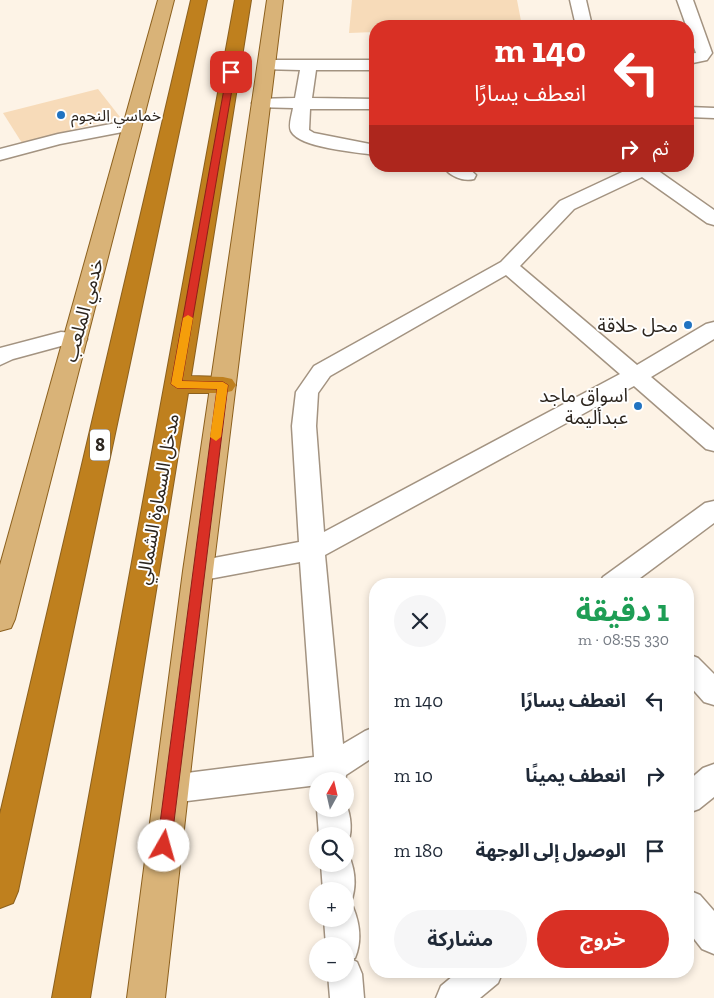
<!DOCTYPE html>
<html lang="ar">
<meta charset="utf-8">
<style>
body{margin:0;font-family:"Zilla Slab","Noto Sans Arabic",serif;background:#f6f6f7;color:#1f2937;direction:rtl;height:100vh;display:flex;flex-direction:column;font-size:19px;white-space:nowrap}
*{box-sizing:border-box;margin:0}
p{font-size:16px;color:#747a83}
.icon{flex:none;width:28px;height:28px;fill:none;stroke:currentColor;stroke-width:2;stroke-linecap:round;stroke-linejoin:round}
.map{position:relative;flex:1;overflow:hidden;direction:ltr}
.panel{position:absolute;left:369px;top:578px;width:325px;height:400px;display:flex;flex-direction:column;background:#fff;border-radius:20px;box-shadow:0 2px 8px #0003;direction:rtl}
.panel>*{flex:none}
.top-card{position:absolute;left:369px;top:20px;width:325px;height:152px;border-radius:20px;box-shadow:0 2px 8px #0003;direction:rtl;background:#d93025;color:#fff;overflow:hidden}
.needle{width:32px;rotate:8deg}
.controls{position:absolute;left:309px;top:772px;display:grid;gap:10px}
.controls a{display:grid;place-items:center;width:45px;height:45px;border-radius:50%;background:#fff;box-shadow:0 2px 8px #0003;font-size:25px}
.pin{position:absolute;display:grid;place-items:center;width:42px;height:42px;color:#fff;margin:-21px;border-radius:10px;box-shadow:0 2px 8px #0006}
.me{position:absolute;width:55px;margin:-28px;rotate:7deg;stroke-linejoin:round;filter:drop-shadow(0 0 4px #0008)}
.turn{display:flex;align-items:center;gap:18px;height:105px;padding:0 25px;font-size:22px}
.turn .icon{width:65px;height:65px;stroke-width:2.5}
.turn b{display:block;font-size:35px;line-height:42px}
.then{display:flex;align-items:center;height:48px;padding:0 25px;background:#0003;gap:10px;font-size:19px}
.round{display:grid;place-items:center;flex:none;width:52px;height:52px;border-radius:26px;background:#f6f6f7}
.summary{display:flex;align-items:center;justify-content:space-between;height:85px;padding:0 25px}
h1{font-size:30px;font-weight:700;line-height:38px;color:#1e9e55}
.primary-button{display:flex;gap:10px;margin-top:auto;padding:10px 25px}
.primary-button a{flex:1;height:58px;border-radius:30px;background:#d93025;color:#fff;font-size:20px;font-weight:700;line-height:58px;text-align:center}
.primary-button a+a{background:#f6f6f7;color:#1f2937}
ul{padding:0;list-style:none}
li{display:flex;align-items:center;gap:15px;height:75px;padding:0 25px}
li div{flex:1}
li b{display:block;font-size:19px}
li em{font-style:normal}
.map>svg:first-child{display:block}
.green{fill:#f7dbb9}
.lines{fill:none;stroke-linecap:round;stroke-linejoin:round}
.minor-casing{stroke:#a39381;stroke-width:3}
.major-casing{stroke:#8c601e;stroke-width:2}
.highway-casing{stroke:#8c601e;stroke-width:2}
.minor{fill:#fff;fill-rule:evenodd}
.major{fill:#d9b378;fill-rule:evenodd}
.highway{fill:#bf801e;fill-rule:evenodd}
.route{fill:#d93025;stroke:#8d1f18}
.slow{fill:#f59e0b}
.poi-dot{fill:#2173c1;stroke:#fff;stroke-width:2}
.labels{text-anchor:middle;stroke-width:4;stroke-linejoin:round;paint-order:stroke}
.far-poi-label{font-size:16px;fill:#2c251e;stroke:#fff;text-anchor:start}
.shield{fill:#fff;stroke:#6b6662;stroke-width:1}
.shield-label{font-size:18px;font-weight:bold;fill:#2c251e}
.street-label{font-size:19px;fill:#2c251e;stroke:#fff}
.poi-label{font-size:19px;fill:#2c251e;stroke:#fff;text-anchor:end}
</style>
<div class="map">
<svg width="714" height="998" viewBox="0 0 714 998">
<rect width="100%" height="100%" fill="#fdf3e6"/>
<g class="green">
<path d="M352 0H517L522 26H375V32L349 33Z"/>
<path d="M98 89 120 117 22 143 3 113Z"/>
</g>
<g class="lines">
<g class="minor-casing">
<g id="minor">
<path d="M570 0H586L592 26H576Z"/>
<path d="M677 0H693L712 53 707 60 688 64V54L696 53Z"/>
<path d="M267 60H375V70H316L312 98 375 99V109H310L309 130 314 133 375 145V155C357 152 299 148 291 131 288 125 292 115 293 108L255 107 252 103 255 99 295 98 300 70 261 69 259 65 261 61Z"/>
<path d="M688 107 714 108V118L688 117Z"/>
<path d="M132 120 138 121 141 125 138 129 60 144 0 160V149L58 134Z"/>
<path d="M443 166H466L476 175 474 179C463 182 449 176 443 166Z"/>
<path d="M635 166H660L657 170 714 210V225L707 223 642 177 574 209 520 266 637 365 706 324 714 322V339L651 377 714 430V451L706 449 634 386 325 555 343 744 365 731 375 727V756L346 775 345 784V781H318V785L171 803 160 799 156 789 160 779 171 775 314 757 300 562 198 581 189 578 185 571 189 564 198 561 299 542 292 426 296 392 314 366 501 262 560 201ZM506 275 620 374 324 532 316 426 318 393 330 376Z"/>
<path d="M61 332 84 334 87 339 84 344 61 346 13 359 0 365V348Z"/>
<path d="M714 501V523L632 584H599L603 577 705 503Z"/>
<path d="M688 654 698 658 714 674V705L704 702 688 684Z"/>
<path d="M714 764V797L699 809 688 813V781L703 768Z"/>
<path d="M345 801C351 815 354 835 345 847V836H319L317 809H345Z"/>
<path d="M345 852 348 853C355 869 357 886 351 902L345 904 353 907C360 924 362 941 355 958L351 959 357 962 362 974 364 998H330L328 974H345V946H326L324 919H345V891H323L321 864H345Z"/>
<path d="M688 890 700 895 714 911V954L702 949 688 931Z"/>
<path d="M459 971H503L498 983 480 998H436L441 986Z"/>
</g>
</g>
<g class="major-casing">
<g id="major">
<path d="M158 0H174L15 619 11 628 0 631V565Z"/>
<path d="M267 0H283L213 571 165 998H127L183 571Z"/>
</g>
</g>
<g class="highway-casing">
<g id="highway">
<path d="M191 0H207L18 891 13 903 0 908V814Z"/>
<path d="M235 0H251L191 376 223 377 232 379 236 385 232 391 223 393H188L90 998H52Z"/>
</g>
</g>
<use href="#minor" class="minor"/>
<use href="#major" class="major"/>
<use href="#highway" class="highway"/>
</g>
<path class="route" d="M231 69 235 72 182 381 223 382 228 385 171 846 169 851 164 853 159 851 157 846 217 389 177 388 171 384 227 72Z"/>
<path class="slow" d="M188 315 193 318 182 381 223 382 228 385 221 437 216 441 210 437 217 389 177 388 171 384 183 318Z"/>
<g class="poi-dot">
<circle cx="61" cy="115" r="5"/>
<circle cx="688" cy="325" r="5"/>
<circle cx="638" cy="406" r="5"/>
</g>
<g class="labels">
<g class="far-poi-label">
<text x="71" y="121">خماسي النجوم</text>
</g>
<rect class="shield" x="90" y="429.5" width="20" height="31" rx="4"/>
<g class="shield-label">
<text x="100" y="451">8</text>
</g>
<g class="street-label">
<text transform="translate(83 310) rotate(-75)" y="7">خدمي الملعب</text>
<text transform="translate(157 499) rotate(-80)" y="7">مدخل السماوة الشمالي</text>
</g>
<g class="poi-label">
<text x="678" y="332">محل حلاقة</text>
<text x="628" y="402">اسواق ماجد<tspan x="628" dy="22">عبدأليمة</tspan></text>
</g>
</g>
</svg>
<div class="controls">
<a><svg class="needle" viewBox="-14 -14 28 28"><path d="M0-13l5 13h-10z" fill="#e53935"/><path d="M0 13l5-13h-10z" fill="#747a83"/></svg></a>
<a><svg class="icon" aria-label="search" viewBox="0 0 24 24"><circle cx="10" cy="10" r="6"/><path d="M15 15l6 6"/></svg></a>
<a>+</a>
<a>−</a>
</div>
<div class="pin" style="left:231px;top:72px;background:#d93025"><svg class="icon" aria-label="arrive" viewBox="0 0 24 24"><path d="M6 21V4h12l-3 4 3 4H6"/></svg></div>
<svg class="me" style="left:164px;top:846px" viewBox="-20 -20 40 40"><circle r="19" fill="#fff"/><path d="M0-13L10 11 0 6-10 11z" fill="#d93025"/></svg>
<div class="top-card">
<div class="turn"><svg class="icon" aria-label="left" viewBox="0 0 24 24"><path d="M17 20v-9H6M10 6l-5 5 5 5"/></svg><div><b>140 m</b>انعطف يسارًا</div></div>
<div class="then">ثم<svg class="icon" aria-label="right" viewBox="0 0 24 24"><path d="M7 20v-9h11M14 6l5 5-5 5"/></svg></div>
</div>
<section class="panel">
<div class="summary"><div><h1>1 دقيقة</h1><p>330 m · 08:55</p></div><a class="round"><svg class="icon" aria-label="close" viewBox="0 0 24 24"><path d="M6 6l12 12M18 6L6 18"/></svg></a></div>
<ul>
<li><svg class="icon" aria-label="left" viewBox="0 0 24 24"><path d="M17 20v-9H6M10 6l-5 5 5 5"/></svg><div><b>انعطف يسارًا</b></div><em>140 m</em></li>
<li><svg class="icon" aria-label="right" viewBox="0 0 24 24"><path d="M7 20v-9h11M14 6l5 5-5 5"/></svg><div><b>انعطف يمينًا</b></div><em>10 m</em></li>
<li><svg class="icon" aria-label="arrive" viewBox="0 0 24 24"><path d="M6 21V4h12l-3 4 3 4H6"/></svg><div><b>الوصول إلى الوجهة</b></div><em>180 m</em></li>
</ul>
<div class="primary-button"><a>خروج</a><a>مشاركة</a></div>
</section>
</div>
